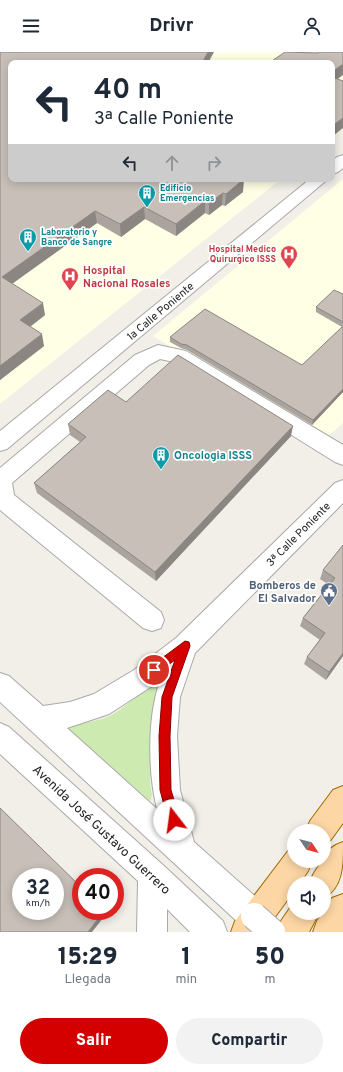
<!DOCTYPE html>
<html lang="es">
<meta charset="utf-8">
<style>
body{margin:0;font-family:Overpass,sans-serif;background:#f2f2f3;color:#1f2937;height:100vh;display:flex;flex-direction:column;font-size:15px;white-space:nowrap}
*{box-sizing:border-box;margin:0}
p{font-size:13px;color:#747a83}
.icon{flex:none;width:22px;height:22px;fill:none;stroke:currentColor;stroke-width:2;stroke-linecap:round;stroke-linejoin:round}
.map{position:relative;height:880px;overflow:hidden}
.side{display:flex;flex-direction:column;background:#fff;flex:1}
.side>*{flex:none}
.top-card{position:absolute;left:8px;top:8px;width:327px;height:122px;border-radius:8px;box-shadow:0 2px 10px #0003;background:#fff;color:#1f2937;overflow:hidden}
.needle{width:26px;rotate:125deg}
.buttons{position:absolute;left:287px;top:772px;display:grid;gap:8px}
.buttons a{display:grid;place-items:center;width:44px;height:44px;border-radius:50%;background:#fff;box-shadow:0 2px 10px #0003;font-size:20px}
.speed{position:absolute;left:12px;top:816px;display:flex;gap:8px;font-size:20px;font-weight:700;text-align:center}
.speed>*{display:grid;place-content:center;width:52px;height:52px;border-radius:50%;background:#fff;box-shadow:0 2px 10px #0003;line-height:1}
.speed small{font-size:10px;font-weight:400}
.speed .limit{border:6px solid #d22;background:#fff;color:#111}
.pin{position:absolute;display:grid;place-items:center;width:34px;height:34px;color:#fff;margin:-17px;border:2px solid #fff;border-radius:50%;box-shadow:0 1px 4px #0007}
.me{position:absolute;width:44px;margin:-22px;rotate:345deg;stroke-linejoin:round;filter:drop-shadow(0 0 3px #0008)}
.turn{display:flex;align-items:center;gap:14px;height:84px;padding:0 20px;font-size:18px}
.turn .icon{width:52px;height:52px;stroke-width:2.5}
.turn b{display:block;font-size:28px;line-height:34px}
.lanes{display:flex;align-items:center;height:38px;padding:0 20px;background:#0003;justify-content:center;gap:20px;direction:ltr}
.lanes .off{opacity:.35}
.eta{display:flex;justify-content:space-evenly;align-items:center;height:68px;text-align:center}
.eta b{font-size:24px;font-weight:800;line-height:28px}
.button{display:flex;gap:8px;margin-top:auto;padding:8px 20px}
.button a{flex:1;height:46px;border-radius:24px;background:#d40000;color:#fff;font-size:16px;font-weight:800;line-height:46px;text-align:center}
.button a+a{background:#f2f2f3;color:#1f2937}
header{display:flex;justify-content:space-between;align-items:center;height:52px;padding:0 20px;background:#fff;font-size:18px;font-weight:800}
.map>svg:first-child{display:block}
.education{fill:#ffffe5}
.grass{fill:#cdebb0}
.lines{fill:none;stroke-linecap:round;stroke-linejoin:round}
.minor-casing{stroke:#a9a9a9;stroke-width:2}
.major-casing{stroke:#a06b00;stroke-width:2}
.minor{fill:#fff;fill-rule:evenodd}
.major{fill:#fcd6a4;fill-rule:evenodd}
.minor-bridge-casing{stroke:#a9a9a9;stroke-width:28;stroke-linecap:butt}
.minor-bridge{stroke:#fff;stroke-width:26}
.wall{fill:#aba49e}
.shaded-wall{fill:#8b8681}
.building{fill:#c7bfb8;stroke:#8b8681;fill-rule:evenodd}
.route{fill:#d40000;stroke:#8a0000}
.labels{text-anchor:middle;stroke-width:3.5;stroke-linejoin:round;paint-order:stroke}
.far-culture-label{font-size:9px;font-weight:bold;fill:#0d838f;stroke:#fff;text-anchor:start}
.far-health-label{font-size:9px;font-weight:bold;fill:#be3a42;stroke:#fff;text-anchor:end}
.health-label{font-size:11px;font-weight:bold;fill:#be3a42;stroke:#fff;text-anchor:start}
.street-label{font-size:11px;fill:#222;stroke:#fff}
.culture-label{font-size:11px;font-weight:bold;fill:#0d838f;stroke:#fff;text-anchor:start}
.service-label{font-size:11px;font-weight:bold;fill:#4e5e75;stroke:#fff;text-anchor:end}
.near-street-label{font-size:13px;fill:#222;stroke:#fff}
</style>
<header><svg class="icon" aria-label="menu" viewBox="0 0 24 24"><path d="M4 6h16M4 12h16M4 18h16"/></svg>Drivr<svg class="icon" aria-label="person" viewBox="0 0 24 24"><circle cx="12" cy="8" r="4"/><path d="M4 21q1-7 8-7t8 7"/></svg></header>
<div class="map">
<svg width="343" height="880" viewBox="0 0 343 880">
<rect width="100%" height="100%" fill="#f2efe9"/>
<g class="education">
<path d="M0 0H343V77L332 86V11H11V127H281L0 352Z"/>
<path d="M343 127V371L324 388 153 284Z"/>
</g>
<path class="grass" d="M159 626 162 631 152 661 150 689V732L152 743 150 749 65 674C78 672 101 669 112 663 129 653 142 637 159 626Z"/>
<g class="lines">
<g class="minor-casing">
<g id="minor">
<path d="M343 103V116L338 120 332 122V109L337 105Z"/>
<path d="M310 127H328L7 397 0 399V379Z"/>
<path d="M158 293 186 299 343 393V413L335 410 174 310 160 307 149 313 12 431 14 443 161 560 164 568 161 576 152 579 143 576 0 458V416L135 303Z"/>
<path d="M343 428V451L195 601 180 645 177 684 180 738 194 790 265 853 269 864 265 875 254 879 243 875 0 650V621L9 624 43 654 70 650 94 642 134 618 176 586 335 431ZM160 629C147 665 148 721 157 757L67 676 109 662Z"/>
<path d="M0 671 9 675 163 813 223 869 227 880H190L167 857V880H137L138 829 0 702Z"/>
</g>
</g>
<g class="major-casing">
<g id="major">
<path d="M343 734V771L330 789 324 792V779H306L310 769 333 738Z"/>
<path d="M343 790C343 814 343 835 324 846V831H309L314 821 322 809H324C325 799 334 793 343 790Z"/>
<path d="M294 796V809H312L308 819 300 831H294V839L264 880H231L235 869 288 799Z"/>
<path d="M343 842V880H313L317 869 332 846Z"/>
<path d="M294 850V861H319L309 880H277L281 869Z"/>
</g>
</g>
<use href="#minor" class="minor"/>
<use href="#major" class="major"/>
<g class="minor-bridge-casing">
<path id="minor-bridge" d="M254 864 272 880"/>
</g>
<use href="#minor-bridge" class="minor-bridge"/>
</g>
<g class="wall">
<path d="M0 0 11 11 243 140 225 154 222 153 209 163 205 161 176 184 145 167 121 185 97 171 12 231 45 263 30 275 44 294 0 328Z"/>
<path d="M343 242V340L312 373 187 298 181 296 170 290V285L302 313 342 275 316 260V255Z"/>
<path d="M126 350 291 384 156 529 37 441 34 431 80 390 70 383 68 372Z"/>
<path d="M343 493V604L326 628 304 612 307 605 320 588 300 574 303 566 329 533 320 527 323 518Z"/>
</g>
<g class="shaded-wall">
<path d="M208 0H214L208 11H202Z"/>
<path d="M343 12V23L332 31V20Z"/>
<path d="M343 66V76L332 85V74Z"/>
<path d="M244 127 243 140 225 154 226 142Z"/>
<path d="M223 141 222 153 209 163V151Z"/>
<path d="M205 149V161L176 184V172Z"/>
<path d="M144 155 145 167 121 185 120 172Z"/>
<path d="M95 159 97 171 5 237 2 225Z"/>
<path d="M43 251 45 263 23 280 20 268Z"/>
<path d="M42 282 44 294 0 328V314Z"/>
<path d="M343 337V340L312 373 313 368Z"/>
<path d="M293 374 291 384 156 529 155 520Z"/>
<path d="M343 601V604L326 628 329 620Z"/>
<path d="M104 859H105L107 861 92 880H88Z"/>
</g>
<g class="building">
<path d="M0 0H208L202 11H11V127H244L226 142 223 141 209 151 205 149 176 172 144 155 120 172 95 159 2 225 43 251 20 268 42 282 0 314Z"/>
<path d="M285 0 318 1V0H343V12L332 20V11H269Z"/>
<path d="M332 25 343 29V66L332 74Z"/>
<path d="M334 238 343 242V270L316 255Z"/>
<path d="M205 257 302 313 343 274V337L313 368 187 293 181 292 170 285Z"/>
<path d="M178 303 293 374 155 520 34 431 86 385 68 372 108 338 126 350Z"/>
<path d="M343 493V601L329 620 307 605 325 581 303 566 335 526 323 518Z"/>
<path d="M0 756 81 835V859H104L88 880H0ZM21 825H55V859H21Z"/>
</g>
<path class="route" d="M185 589 189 590 190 594 172 645 170 684 171 738 180 768 178 772 174 774 170 772 168 768 160 738 159 684 162 645 175 608 154 623 150 622 148 618 150 615Z"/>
<defs>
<g id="building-pin" transform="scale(0.9)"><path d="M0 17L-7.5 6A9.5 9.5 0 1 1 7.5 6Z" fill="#0f9aa8" stroke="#fff"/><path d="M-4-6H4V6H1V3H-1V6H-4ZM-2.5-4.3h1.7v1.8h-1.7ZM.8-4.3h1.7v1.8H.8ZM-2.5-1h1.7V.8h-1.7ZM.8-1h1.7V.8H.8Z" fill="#fff"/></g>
<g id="hospital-pin" transform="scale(0.9)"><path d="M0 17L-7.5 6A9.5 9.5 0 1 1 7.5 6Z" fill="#e0444e" stroke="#fff"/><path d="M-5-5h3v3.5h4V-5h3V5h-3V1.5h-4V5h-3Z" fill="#fff"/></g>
<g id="civic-pin" transform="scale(0.9)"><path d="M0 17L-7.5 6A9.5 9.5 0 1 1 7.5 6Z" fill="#5c6f8a" stroke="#fff"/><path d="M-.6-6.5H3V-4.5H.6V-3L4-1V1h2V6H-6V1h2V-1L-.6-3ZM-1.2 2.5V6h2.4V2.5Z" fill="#fff"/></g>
</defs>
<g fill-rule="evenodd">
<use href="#building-pin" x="147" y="141"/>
<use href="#building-pin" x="28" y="185"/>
<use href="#hospital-pin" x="289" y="202"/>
<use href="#hospital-pin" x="70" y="224"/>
<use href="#building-pin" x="161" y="403"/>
<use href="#civic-pin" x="329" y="539"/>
</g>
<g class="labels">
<g class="far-culture-label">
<text x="160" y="139">Edificio<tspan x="160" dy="10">Emergencias</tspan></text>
<text x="41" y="183">Laboratorio y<tspan x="41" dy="10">Banco de Sangre</tspan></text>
</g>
<g class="far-health-label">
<text x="276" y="200">Hospital Medico<tspan x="276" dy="10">Quirurgico ISSS</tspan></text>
</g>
<g class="health-label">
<text x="83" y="222">Hospital<tspan x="83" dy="13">Nacional Rosales</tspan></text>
</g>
<g class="street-label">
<text transform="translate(160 259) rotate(-40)" y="4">1a Calle Poniente</text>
<text transform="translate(298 482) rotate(-45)" y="4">3ª Calle Poniente</text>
</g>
<g class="culture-label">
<text x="174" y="407">Oncologia ISSS</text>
</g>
<g class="service-label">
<text x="316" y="537">Bomberos de<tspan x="316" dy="13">El Salvador</tspan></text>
</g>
<g class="near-street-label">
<text transform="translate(102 777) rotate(43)" y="5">Avenida José Gustavo Guerrero</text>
</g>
</g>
</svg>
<div class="buttons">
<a><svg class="needle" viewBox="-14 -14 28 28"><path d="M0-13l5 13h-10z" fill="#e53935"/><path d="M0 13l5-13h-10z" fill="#747a83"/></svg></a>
<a><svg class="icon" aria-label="sound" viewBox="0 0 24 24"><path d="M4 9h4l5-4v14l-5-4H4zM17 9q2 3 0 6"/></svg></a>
</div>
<div class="speed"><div>32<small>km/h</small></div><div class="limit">40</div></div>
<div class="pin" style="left:154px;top:618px;background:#d93025"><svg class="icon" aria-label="arrive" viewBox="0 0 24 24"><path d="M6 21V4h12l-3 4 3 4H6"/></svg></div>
<svg class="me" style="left:174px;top:768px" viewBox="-20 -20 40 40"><circle r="19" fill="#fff"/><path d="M0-13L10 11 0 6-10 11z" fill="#d40000"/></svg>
<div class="top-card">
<div class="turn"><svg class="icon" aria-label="left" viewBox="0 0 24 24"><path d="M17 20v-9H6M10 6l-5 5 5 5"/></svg><div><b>40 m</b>3ª Calle Poniente</div></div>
<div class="lanes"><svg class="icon" aria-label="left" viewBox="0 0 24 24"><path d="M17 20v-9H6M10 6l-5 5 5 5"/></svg><svg class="icon off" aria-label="ahead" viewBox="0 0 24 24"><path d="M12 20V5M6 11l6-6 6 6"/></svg><svg class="icon off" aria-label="right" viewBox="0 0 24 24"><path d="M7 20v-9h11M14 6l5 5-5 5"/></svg></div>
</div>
</div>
<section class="side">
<div class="eta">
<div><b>15:29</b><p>Llegada</p></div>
<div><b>1</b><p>min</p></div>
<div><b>50</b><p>m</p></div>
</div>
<div class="button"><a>Salir</a><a>Compartir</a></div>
</section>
